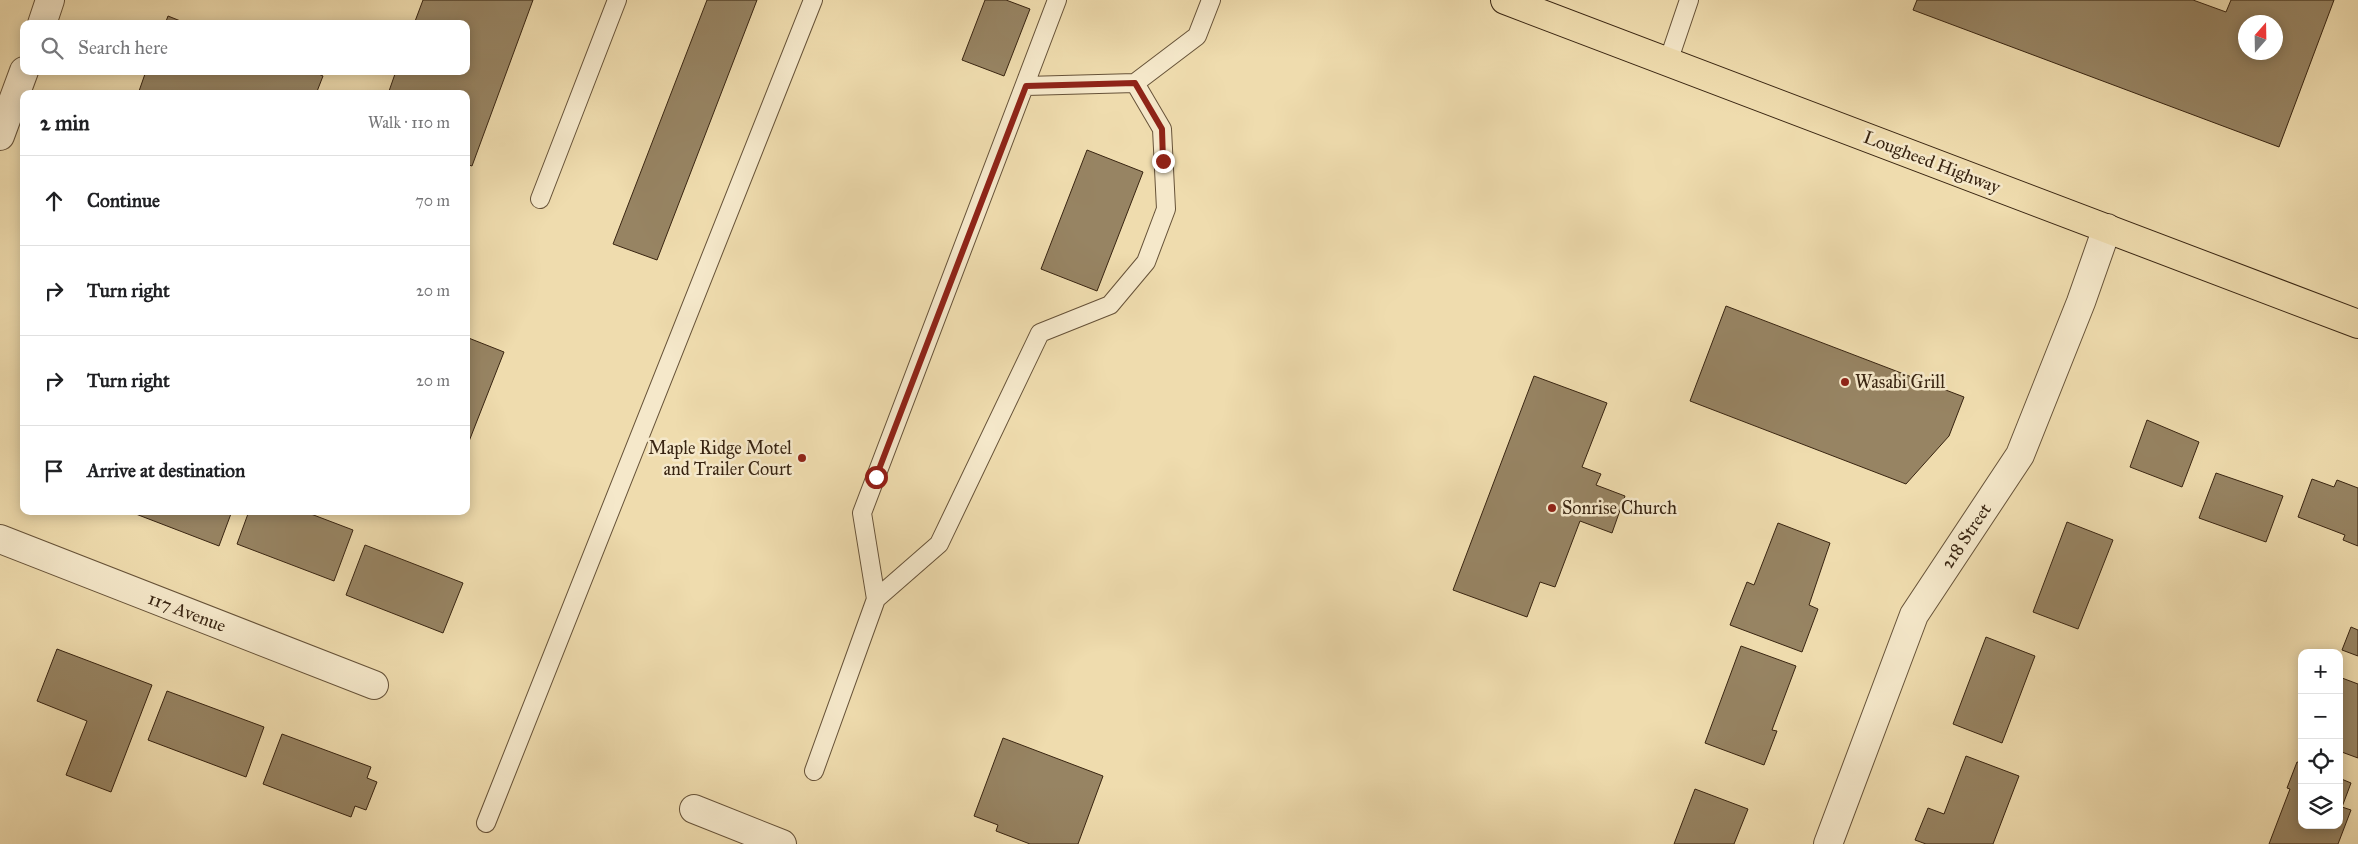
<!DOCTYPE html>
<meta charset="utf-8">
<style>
:root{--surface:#fff;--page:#f2f2f2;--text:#202124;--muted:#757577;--line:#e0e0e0}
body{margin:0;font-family:"IM FELL Great Primer",serif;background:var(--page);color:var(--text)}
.controls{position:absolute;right:15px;bottom:15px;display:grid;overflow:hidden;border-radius:10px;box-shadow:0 2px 12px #0003}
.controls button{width:45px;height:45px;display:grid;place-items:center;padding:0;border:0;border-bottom:1px solid var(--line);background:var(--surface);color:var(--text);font:25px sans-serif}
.compass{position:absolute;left:2238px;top:15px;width:45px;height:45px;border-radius:50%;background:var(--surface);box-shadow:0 2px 12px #0003;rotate:20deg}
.stop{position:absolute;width:15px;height:15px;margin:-11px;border:4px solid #8f2418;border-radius:50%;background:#fff}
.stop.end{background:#8f2418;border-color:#fff;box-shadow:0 1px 5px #0008}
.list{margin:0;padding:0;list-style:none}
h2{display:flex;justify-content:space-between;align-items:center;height:65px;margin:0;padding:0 20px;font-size:21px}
h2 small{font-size:16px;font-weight:400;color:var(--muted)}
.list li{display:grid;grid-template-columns:32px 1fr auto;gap:15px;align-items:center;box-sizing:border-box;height:90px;padding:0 20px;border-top:1px solid var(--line)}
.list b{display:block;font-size:19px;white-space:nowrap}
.list em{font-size:16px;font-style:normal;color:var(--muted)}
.icon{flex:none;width:28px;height:28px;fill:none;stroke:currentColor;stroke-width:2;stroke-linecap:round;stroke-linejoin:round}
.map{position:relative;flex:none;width:2358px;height:844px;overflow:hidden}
.search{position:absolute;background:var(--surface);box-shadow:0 2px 12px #0003;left:20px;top:20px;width:450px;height:55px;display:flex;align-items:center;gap:12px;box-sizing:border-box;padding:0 18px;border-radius:10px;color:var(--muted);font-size:19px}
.panel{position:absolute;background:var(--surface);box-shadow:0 2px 12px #0003;left:20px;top:90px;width:450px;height:425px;border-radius:10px}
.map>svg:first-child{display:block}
.building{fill:#978463;stroke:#382411;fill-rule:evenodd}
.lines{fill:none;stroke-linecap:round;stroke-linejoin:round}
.service-casing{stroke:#665238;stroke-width:20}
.minor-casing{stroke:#665238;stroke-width:30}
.tertiary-casing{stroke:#665238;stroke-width:30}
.trunk-casing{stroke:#382411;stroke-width:30}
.service{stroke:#f5e8ca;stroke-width:18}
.minor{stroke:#f5e8ca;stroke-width:28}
.tertiary{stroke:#f5e8ca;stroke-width:28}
.trunk{stroke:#efdcae;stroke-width:28}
.route{stroke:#8f2418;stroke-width:6}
.poi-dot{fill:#8f2418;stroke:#f5e8ca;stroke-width:2}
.labels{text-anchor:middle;stroke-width:5;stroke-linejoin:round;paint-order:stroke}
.street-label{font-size:18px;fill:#382411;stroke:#f5e8ca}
.poi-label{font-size:18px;fill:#382411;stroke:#f5e8ca;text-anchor:start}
</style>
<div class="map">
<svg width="2358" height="844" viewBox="0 0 2358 844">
<rect width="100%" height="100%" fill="#efdcae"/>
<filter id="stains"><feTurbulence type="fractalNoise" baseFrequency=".004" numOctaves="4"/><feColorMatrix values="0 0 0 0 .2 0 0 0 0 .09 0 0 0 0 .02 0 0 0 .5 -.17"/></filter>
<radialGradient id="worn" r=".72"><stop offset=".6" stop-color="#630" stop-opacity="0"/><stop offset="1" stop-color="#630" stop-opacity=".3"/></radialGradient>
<path class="building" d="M423,0H533L472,166L466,164V94H388L396,71H466V24H414Z
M707,0H757L657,260L613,244Z
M985,0H1006L1030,9L1004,76L962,60Z
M1917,0H2193L2226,12L2231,0H2334L2279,147L1913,10ZM2246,22H2276V52H2246Z
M168,16L188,24H165Z
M146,71H312L323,76L316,94H138Z
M1087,150L1143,172L1097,291L1041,269Z
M1726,306L1964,397L1949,436L1906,484L1690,401Z
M466,337L504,352L466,449Z
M1534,376L1607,403L1582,467L1601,474L1596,485L1625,496L1612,533L1580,521L1555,587L1540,582L1527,617L1453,590Z
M2147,420L2199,442L2182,487L2130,467Z
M2216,473L2283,496L2266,542L2199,518Z
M2312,479L2334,487L2337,480L2358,488V546L2343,540L2345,535L2298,517Z
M128,511H232L219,546Z
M249,511H303L353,530L334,581L237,544Z
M2067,522L2113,540L2078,629L2033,612Z
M1778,523L1830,543L1809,605L1818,609L1802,652L1730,625L1747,582L1754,585Z
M365,545L463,583L443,633L346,595Z
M2351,627L2358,630V656L2342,650Z
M1986,637L2035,656L2002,743L1953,724Z
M1741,646L1796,666L1772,730L1777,731L1764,765L1705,743Z
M57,649L152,685L111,792L66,775L87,721L37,701Z
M2342,678L2358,684V758L2339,751V685Z
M167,691L264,727L246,777L148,740Z
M282,734L371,767L367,778L377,782L366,810L355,806L351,817L263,784Z
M1003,738L1103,776L1078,844H1030L996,831L998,825L974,816Z
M1966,756L2019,776L1993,844H1926L1915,840L1928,808L1944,814Z
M2297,762L2302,763V825H2339V778L2351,783L2342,807L2351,810L2338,844H2269L2290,789L2287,788Z
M1695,789L1748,809L1734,844H1674Z"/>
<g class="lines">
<g class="service-casing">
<path id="service" d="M1668,62L1689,0
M1026,86L1135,83L1197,36L1211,0
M540,199L617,0
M876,599L939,544L1040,333L1110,305L1146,262L1166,209L1162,129L1135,83
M814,771L876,599L862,513L1057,0
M486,823L813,0"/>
</g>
<g class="minor-casing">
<path id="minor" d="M0,539L374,685
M694,809L782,844
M1828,844L1914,615L2020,455L2081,302L2107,228"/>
</g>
<g class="tertiary-casing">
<path id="tertiary" d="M42,24L50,0
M0,136L24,71"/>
</g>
<g class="trunk-casing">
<path id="trunk" d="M1505,0L2358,324"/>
</g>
<use href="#service" class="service"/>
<use href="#minor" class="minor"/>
<use href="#tertiary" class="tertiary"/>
<use href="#trunk" class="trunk"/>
</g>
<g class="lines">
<path class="route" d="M876,477L1026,86L1135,83L1162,129L1163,161"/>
</g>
<g class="poi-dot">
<circle cx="1845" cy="382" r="5"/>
<circle cx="802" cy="458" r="5"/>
<circle cx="1552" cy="508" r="5"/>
</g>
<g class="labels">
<g class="street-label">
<text transform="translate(1932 162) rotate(21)" y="6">Lougheed Highway</text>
<text transform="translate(1966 536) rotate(-56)" y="6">218 Street</text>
<text transform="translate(187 612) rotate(21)" y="6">117 Avenue</text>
</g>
<g class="poi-label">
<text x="1855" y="388">Wasabi Grill</text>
<text x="792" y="454" text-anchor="end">Maple Ridge Motel<tspan x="792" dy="21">and Trailer Court</tspan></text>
<text x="1562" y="514">Sonrise Church</text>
</g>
</g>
<rect width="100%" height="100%" filter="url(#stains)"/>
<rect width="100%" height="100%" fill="url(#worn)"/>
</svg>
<div class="controls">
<button>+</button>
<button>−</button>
<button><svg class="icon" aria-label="locate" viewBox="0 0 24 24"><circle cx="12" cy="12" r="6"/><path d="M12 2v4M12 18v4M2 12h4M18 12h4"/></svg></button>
<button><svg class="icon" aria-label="layers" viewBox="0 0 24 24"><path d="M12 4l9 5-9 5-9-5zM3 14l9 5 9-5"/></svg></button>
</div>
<svg class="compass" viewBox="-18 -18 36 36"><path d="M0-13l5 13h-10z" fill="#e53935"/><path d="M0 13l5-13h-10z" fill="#757577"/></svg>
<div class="stop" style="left:876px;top:477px"></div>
<div class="stop end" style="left:1163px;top:161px"></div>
<div class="search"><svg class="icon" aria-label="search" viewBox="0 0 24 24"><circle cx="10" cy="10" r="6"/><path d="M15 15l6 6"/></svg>Search here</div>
<section class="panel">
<h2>2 min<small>Walk · 110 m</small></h2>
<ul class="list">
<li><svg class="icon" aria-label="ahead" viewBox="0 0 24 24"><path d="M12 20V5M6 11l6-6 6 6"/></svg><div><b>Continue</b></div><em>70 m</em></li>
<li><svg class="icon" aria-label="right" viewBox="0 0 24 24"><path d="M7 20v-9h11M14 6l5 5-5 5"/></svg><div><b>Turn right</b></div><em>20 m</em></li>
<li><svg class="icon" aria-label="right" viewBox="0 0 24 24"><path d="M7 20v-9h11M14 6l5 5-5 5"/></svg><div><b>Turn right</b></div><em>20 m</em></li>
<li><svg class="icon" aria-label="arrive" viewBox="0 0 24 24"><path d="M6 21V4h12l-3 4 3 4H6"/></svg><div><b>Arrive at destination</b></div></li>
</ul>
</section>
</div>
